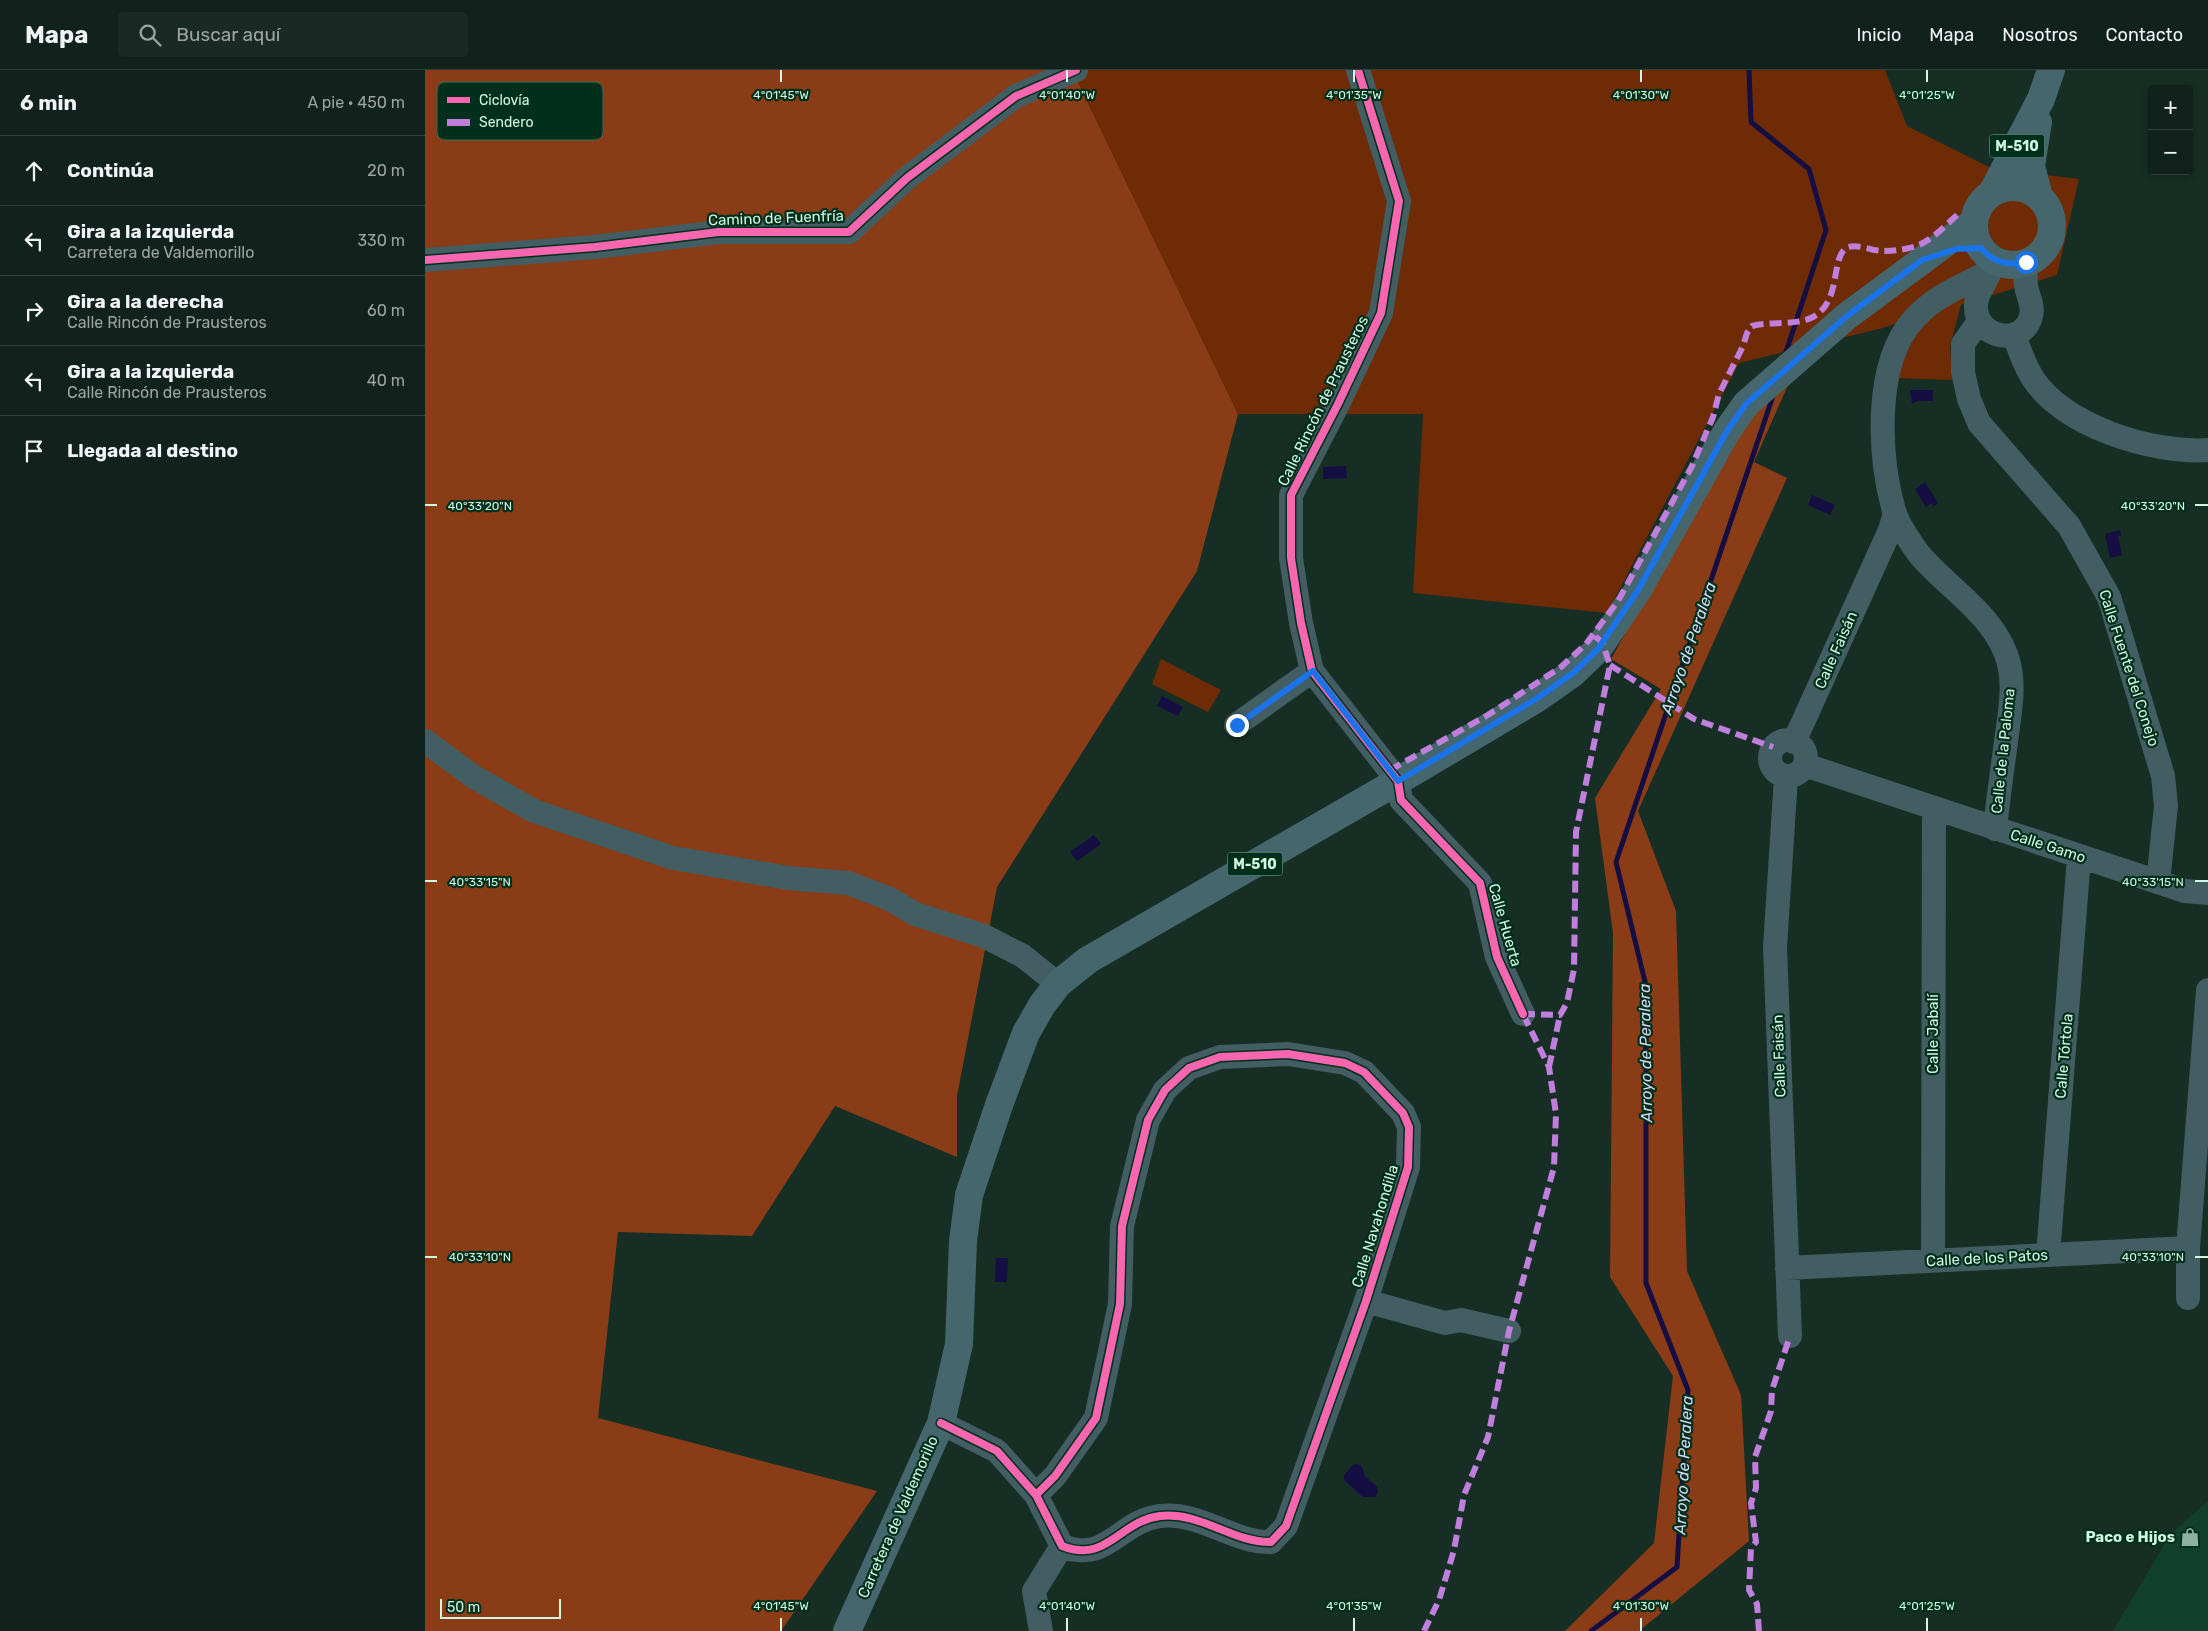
<!DOCTYPE html>
<html lang="es">
<meta charset="utf-8">
<style>
:root{--surface:#10221b;--page:#192a24;--text:#f1f3f6;--muted:#9ca4a3;--line:#303f3a}
body{margin:0;font-family:Rubik,sans-serif;background:var(--page);color:var(--text)}
.controls{position:absolute;right:15px;top:15px;display:grid;overflow:hidden;border-radius:5px;box-shadow:0 2px 8px #0003}
.controls button{width:45px;height:45px;display:grid;place-items:center;padding:0;border:0;border-bottom:1px solid var(--line);background:var(--surface);color:var(--text);font:25px sans-serif}
.scale{position:absolute;left:15px;bottom:12px;width:121px;box-sizing:border-box;padding-left:5px;border:2px solid #cff7e1;border-top:0;font-size:14px;line-height:18px;white-space:nowrap;color:#cff7e1;-webkit-text-stroke:4px #002f1c;paint-order:stroke}
.stop{position:absolute;width:15px;height:15px;margin:-11px;border:4px solid #1a73e8;border-radius:50%;background:#fff}
.stop.end{background:#1a73e8;border-color:#fff;box-shadow:0 1px 5px #0008}
.list{margin:0;padding:0;list-style:none}
h2{display:flex;justify-content:space-between;align-items:center;height:65px;margin:0;padding:0 20px;font-size:21px}
h2 small{font-size:16px;font-weight:400;color:var(--muted)}
.list li{display:grid;grid-template-columns:32px 1fr auto;gap:15px;align-items:center;box-sizing:border-box;height:70px;padding:0 20px;border-top:1px solid var(--line)}
.list b{display:block;font-size:19px;white-space:nowrap}
.list p{margin:0;font-size:16px;white-space:nowrap;color:var(--muted)}
.list em{font-size:16px;font-style:normal;color:var(--muted)}
.icon{flex:none;width:28px;height:28px;fill:none;stroke:currentColor;stroke-width:2;stroke-linecap:round;stroke-linejoin:round}
.map{position:relative;flex:none;width:1783px;height:1561px;overflow:hidden}
header{display:flex;align-items:center;gap:30px;box-sizing:border-box;height:70px;padding:0 25px;background:var(--surface);border-bottom:1px solid var(--line)}
header strong{font-size:24px}
nav{display:flex;gap:28px;margin-inline-start:auto;font-size:18px}
.search{width:350px;height:45px;background:var(--page);display:flex;align-items:center;gap:12px;box-sizing:border-box;padding:0 18px;border-radius:5px;color:var(--muted);font-size:19px}
main{display:flex}
aside{flex:1;background:var(--surface)}
.map>svg:first-child{display:block}
.built{fill:#10402c}
.green{fill:#6e2b06}
.forest{fill:#8a3c17}
.water{fill:#150e42}
.lines{fill:none;stroke-linecap:round;stroke-linejoin:round}
.stream{stroke:#150e42;stroke-width:5}
.minor{stroke:#425e62;stroke-width:24}
.major{stroke:#45666c;stroke-width:28}
.quiet{stroke:#c07fdc;stroke-width:6;stroke-dasharray:12 6;stroke-linecap:butt}
.cycleway-casing{stroke:#002f1c;stroke-width:11}
.cycleway{stroke:#f766af;stroke-width:8}
.route{stroke:#1a73e8;stroke-width:6}
.ticks{fill:none;stroke:#cff7e1;stroke-width:2}
.labels{text-anchor:middle;stroke-width:4.5;stroke-linejoin:round;paint-order:stroke}
.shield{fill:#002f1c;stroke:#91bba6;stroke-width:1}
.shield-label{font-size:14px;font-weight:bold;fill:#cff7e1}
.street-label{font-size:15px;fill:#cff7e1;stroke:#002f1c}
.poi-label{font-size:15px;font-weight:bold;fill:#cff7e1;stroke:#002f1c;text-anchor:end}
.water-label{font-size:16px;font-style:italic;fill:#d5d7f4;stroke:#002f1c}
.key{fill:#002f1c;stroke:#3e6b57;stroke-width:1}
.key-label{font-size:14px;fill:#cff7e1}
.ticks-label{font-size:12px;text-anchor:middle;fill:#cff7e1;stroke:#002f1c;stroke-width:4.5;stroke-linejoin:round;paint-order:stroke}
</style>
<header>
<strong>Mapa</strong>
<div class="search"><svg class="icon" aria-label="search" viewBox="0 0 24 24"><circle cx="10" cy="10" r="6"/><path d="M15 15l6 6"/></svg>Buscar aquí</div>
<nav><a>Inicio</a><a>Mapa</a><a>Nosotros</a><a>Contacto</a></nav>
</header>
<main>
<aside>
<h2>6 min<small>A pie · 450 m</small></h2>
<ul class="list">
<li><svg class="icon" aria-label="ahead" viewBox="0 0 24 24"><path d="M12 20V5M6 11l6-6 6 6"/></svg><div><b>Continúa</b></div><em>20 m</em></li>
<li><svg class="icon" aria-label="left" viewBox="0 0 24 24"><path d="M17 20v-9H6M10 6l-5 5 5 5"/></svg><div><b>Gira a la izquierda</b><p>Carretera de Valdemorillo</p></div><em>330 m</em></li>
<li><svg class="icon" aria-label="right" viewBox="0 0 24 24"><path d="M7 20v-9h11M14 6l5 5-5 5"/></svg><div><b>Gira a la derecha</b><p>Calle Rincón de Prausteros</p></div><em>60 m</em></li>
<li><svg class="icon" aria-label="left" viewBox="0 0 24 24"><path d="M17 20v-9H6M10 6l-5 5 5 5"/></svg><div><b>Gira a la izquierda</b><p>Calle Rincón de Prausteros</p></div><em>40 m</em></li>
<li><svg class="icon" aria-label="arrive" viewBox="0 0 24 24"><path d="M6 21V4h12l-3 4 3 4H6"/></svg><div><b>Llegada al destino</b></div></li>
</ul>
</aside>
<div class="map">
<svg width="1783" height="1561" viewBox="0 0 1783 1561">
<rect width="100%" height="100%" fill="#162e24"/>
<path class="built" d="M1783,1431V1561H1688L1745,1465Z"/>
<path class="green" d="M647,0H1460L1482,56L1566,98L1654,109L1632,205L1536,235L1525,277L1527,310L1471,308L1490,264L1508,243L1454,259L1314,293L1182,543L988,523L998,344H813Z
M736,589L796,620L783,642L727,614Z"/>
<path class="forest" d="M0,0H647L813,344L772,501L572,817L532,1026V1087L410,1036L327,1166L193,1162L173,1348L452,1421L356,1561H0Z
M1363,315L1329,392L1362,408L1213,741L1251,841L1262,1201L1316,1325L1324,1471L1214,1561H1140L1229,1473L1248,1306L1185,1207L1188,863L1170,728L1236,619L1186,589L1317,353Z"/>
<path class="water" d="M1485,320H1508V331H1492L1487,334Z
M921,396L922,408L898,409V397Z
M1500,412L1513,433L1509,436L1507,433L1501,437L1490,419Z
M1387,425L1410,435L1405,445L1383,435Z
M1695,460L1696,465L1693,466L1697,485L1685,488L1680,464Z
M737,626L758,637L753,646L732,636Z
M669,765L676,774L652,791L645,782Z
M571,1188H583L582,1212H570Z
M929,1394L936,1395L940,1406L952,1417L953,1423L950,1427H938L919,1410V1405Z"/>
<g class="lines">
<path class="stream" d="M1324,0L1326,52L1384,99L1401,160L1360,285
M1166,1561L1252,1497L1263,1320L1221,1213V916L1191,792L1349,323"/>
<path class="minor" d="M933,0L974,131L956,243L913,334L866,425V488L876,553L887,601L973,711L976,730L1055,813L1072,887L1098,944
M0,190L170,177L294,162H424L482,108L591,26L651,0
M1566,197C1564,212 1550,222 1551,237C1551,268 1598,278 1606,246C1609,235 1602,225 1601,215C1600,208 1601,200 1601,192
M1565,201C1539,215 1509,226 1489,249C1448,294 1454,387 1469,441C1473,454 1486,473 1494,484C1523,519 1573,547 1584,594C1590,619 1584,647 1581,672C1577,701 1573,730 1570,759
M1554,251L1538,274V302L1544,329L1554,353L1644,456L1684,527L1738,706L1741,736L1733,812
M1589,265C1594,279 1599,294 1607,307C1637,356 1728,384 1783,380
M811,655L887,601
M1345 688a18 18 0 1 1 36 0a18 18 0 1 1-36 0Z
M0,671L49,707L109,741L248,788L363,808L423,813L465,829L490,844L559,866L598,886L633,914
M1369,672L1465,460L1470,443
M1380,695L1733,812L1760,821L1783,823
M1361,707L1350,877L1365,1266
M1623,1185L1654,787
M1508,1191L1509,738
M1362,1198L1763,1178
M1763,1228V1178L1783,920
M941,1231L1020,1253L1036,1250L1084,1261
M516,1353L572,1381L611,1425L637,1476C682,1494 694,1451 735,1446C775,1441 808,1473 846,1472L861,1456L941,1231L983,1097L984,1057L978,1043L939,1002L920,993L863,984L795,987L764,998L740,1020L723,1050L697,1156L695,1234L671,1348L630,1406L611,1425
M616,1561L609,1521L637,1476"/>
<path class="major" d="M1613,52L1606,96L1614,127
M1549 156a39 39 0 1 1 78 0a39 39 0 1 1-78 0Z
M1567,123L1616,29L1626,0
M422,1561L516,1353L534,1274L538,1171L544,1125L574,1035L601,963L617,935L633,914L663,890L973,711L1111,629L1148,603L1173,579L1213,520L1302,361L1321,334L1422,246L1549,152"/>
<path class="quiet" d="M1185,595L1269,649L1348,677
M965,700L1063,645L1136,597L1161,574L1193,531L1267,396L1288,347L1294,324L1318,276L1322,263L1327,256C1346,251 1371,256 1388,247C1416,232 1406,191 1420,179C1429,172 1447,181 1458,181C1468,181 1478,180 1488,177C1506,172 1521,155 1534,143
M1098,944L1135,945L1142,933L1149,899L1151,762L1185,595L1177,572L1168,565
M1124,997L1135,945
M999,1561L1014,1530L1029,1480L1039,1425L1063,1367L1084,1261L1129,1097L1131,1044L1124,997L1098,944
M1334,1561L1332,1534L1324,1520L1326,1478L1331,1472L1326,1433L1331,1418L1330,1387L1346,1341L1347,1320L1365,1266"/>
<g class="cycleway-casing">
<path id="cycleway" d="M933,0L974,131L956,243L913,334L866,425V488L876,553L887,601L973,711L976,730L1055,813L1072,887L1098,944
M0,190L170,177L294,162H424L482,108L591,26L651,0
M516,1353L572,1381L611,1425L637,1476C682,1494 694,1451 735,1446C775,1441 808,1473 846,1472L861,1456L941,1231L983,1097L984,1057L978,1043L939,1002L920,993L863,984L795,987L764,998L740,1020L723,1050L697,1156L695,1234L671,1348L630,1406L611,1425"/>
</g>
<use href="#cycleway" class="cycleway"/>
</g>
<g class="lines">
<path class="route" d="M812,655L888,601L973,711L1111,629L1148,603L1173,579L1213,520L1302,361L1321,334L1422,246L1497,190L1531,179L1556,178C1568,193 1583,196 1601,192"/>
</g>
<path class="ticks" d="M356,0V12M642,0V12M929,0V12M1216,0V12M1502,0V12M0,435H12M1770,435H1783M0,811H12M1770,811H1783M0,1187H12M1770,1187H1783M356,1548V1561M642,1548V1561M929,1548V1561M1216,1548V1561M1502,1548V1561"/>
<defs>
<g id="shop-bare" transform="scale(1.5)"><path d="M-5-2.5h2.3a2.7 3.5 0 0 1 5.4 0H5L5.5 6h-11ZM-1.5-2.5h3a1.5 2.3 0 0 0-3 0Z" fill="#8eb19f" stroke="#002f1c" stroke-width="2.5" paint-order="stroke"/></g>
</defs>
<g fill-rule="evenodd">
<use href="#shop-bare" x="1765" y="1467"/>
</g>
<g class="labels">
<g class="shield">
<rect x="1564.5" y="64.5" width="55" height="23" rx="4"/>
<rect x="802.5" y="782.5" width="55" height="23" rx="4"/>
</g>
<g class="shield-label">
<text x="1592" y="81">M-510</text>
<text x="830" y="799">M-510</text>
</g>
<g class="street-label">
<text transform="translate(351 148) rotate(-2)" y="5">Camino de Fuenfría</text>
<text transform="translate(898 331) rotate(-64)" y="5">Calle Rincón de Prausteros</text>
<text transform="translate(1411 580) rotate(-66)" y="5">Calle Faisán</text>
<text transform="translate(1704 598) rotate(72)" y="5">Calle Fuente del Conejo</text>
<text transform="translate(1578 681) rotate(-84)" y="5">Calle de la Paloma</text>
<text transform="translate(1623 776) rotate(18)" y="5">Calle Gamo</text>
<text transform="translate(1080 855) rotate(74)" y="5">Calle Huerta</text>
<text transform="translate(1508 964) rotate(-90)" y="5">Calle Jabalí</text>
<text transform="translate(1354 986) rotate(-92)" y="5">Calle Faisán</text>
<text transform="translate(1639 986) rotate(-85)" y="5">Calle Tórtola</text>
<text transform="translate(950 1156) rotate(-73)" y="5">Calle Navahondilla</text>
<text transform="translate(1562 1188) rotate(-3)" y="5">Calle de los Patos</text>
<text transform="translate(473 1447) rotate(-66)" y="5">Carretera de Valdemorillo</text>
</g>
<g class="poi-label">
<text x="1750" y="1472">Paco e Hijos</text>
</g>
<g class="water-label">
<text transform="translate(1263 578) rotate(-71)" y="6">Arroyo de Peralera</text>
<text transform="translate(1220 983) rotate(-91)" y="6">Arroyo de Peralera</text>
<text transform="translate(1258 1395) rotate(-87)" y="6">Arroyo de Peralera</text>
</g>
</g>
<rect x="12" y="12" width="166" height="58" rx="8" class="key"/>
<rect x="22" y="27" width="23" height="6" fill="#f766af"/>
<rect x="22" y="49" width="23" height="7" fill="#c07fdc"/>
<g class="key-label">
<text x="54" y="35">Ciclovía</text>
<text x="54" y="57">Sendero</text>
</g>
<g class="ticks-label">
<text x="356" y="29">4°01'45"W</text>
<text x="642" y="29">4°01'40"W</text>
<text x="929" y="29">4°01'35"W</text>
<text x="1216" y="29">4°01'30"W</text>
<text x="1502" y="29">4°01'25"W</text>
<text x="55" y="440">40°33'20"N</text>
<text x="1728" y="440">40°33'20"N</text>
<text x="55" y="816">40°33'15"N</text>
<text x="1728" y="816">40°33'15"N</text>
<text x="55" y="1191">40°33'10"N</text>
<text x="1728" y="1191">40°33'10"N</text>
<text x="356" y="1540">4°01'45"W</text>
<text x="642" y="1540">4°01'40"W</text>
<text x="929" y="1540">4°01'35"W</text>
<text x="1216" y="1540">4°01'30"W</text>
<text x="1502" y="1540">4°01'25"W</text>
</g>
</svg>
<div class="controls">
<button>+</button>
<button>−</button>
</div>
<div class="scale">50 m</div>
<div class="stop" style="left:1601px;top:192px"></div>
<div class="stop end" style="left:812px;top:655px"></div>
</div>
</main>
